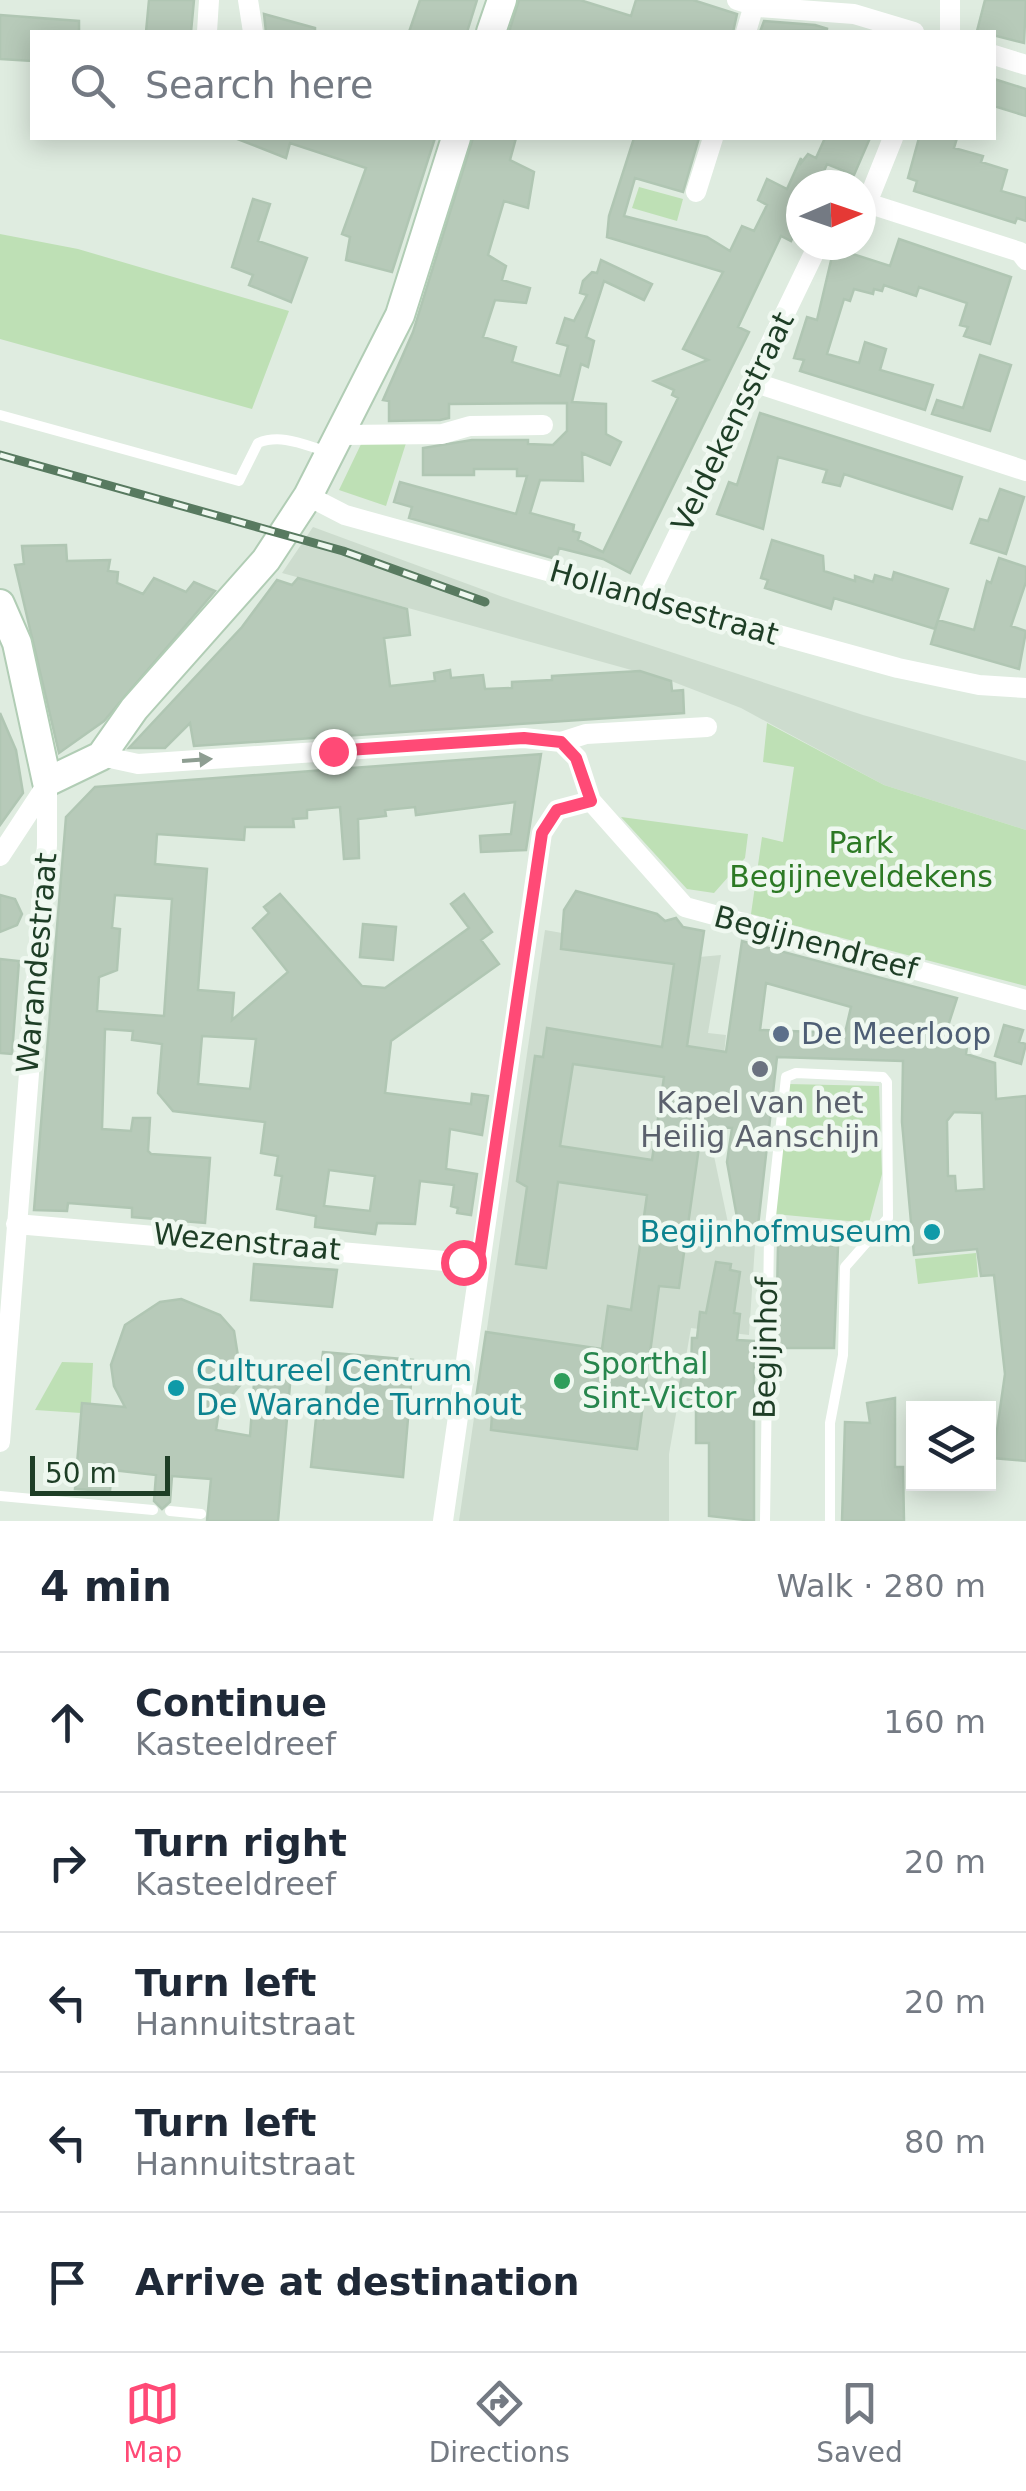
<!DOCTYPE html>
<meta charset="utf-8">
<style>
:root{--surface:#fff;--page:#f6f6f7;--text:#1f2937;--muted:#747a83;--line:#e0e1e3;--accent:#ff4a76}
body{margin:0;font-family:"DejaVu Sans",sans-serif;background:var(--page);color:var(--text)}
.controls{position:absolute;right:30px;bottom:30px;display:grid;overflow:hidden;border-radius:0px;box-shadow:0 5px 25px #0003}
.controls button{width:90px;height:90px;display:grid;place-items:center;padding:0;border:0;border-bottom:2px solid var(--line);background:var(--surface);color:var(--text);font:50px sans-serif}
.compass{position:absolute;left:786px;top:170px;width:90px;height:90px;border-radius:50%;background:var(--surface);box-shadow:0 5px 25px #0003;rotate:88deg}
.scale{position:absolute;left:30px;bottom:25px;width:140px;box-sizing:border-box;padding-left:10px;border:5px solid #1e3e26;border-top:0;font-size:28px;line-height:35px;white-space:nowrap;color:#1e3e26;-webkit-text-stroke:8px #eff8f0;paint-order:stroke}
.stop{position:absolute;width:30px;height:30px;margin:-22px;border:8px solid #ff4a76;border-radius:50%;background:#fff}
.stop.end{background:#ff4a76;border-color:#fff;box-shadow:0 2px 10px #0008}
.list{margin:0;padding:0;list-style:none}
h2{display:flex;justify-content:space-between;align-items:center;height:130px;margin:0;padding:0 40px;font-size:42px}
h2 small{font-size:32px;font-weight:400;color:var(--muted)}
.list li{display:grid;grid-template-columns:65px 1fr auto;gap:30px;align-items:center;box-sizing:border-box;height:140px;padding:0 40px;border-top:2px solid var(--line)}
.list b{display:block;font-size:38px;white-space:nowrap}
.list p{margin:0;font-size:32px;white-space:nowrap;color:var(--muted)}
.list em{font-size:32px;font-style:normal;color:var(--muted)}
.icon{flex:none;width:55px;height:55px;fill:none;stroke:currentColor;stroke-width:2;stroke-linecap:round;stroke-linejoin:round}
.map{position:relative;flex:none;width:1026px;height:1521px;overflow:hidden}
.search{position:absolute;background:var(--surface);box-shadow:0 5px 25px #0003;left:30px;right:30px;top:30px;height:110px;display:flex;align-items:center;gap:25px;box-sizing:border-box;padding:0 35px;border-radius:0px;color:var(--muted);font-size:38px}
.sheet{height:830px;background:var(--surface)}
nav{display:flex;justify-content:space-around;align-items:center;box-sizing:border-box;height:140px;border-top:2px solid var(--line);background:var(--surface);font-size:28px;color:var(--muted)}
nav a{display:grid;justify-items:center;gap:5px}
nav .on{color:var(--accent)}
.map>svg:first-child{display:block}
.built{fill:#cddcce}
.green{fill:#bee0b5}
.building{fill:#b7cab9;stroke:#b0c6b3;stroke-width:2.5;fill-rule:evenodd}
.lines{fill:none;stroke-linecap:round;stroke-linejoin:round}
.secondary-casing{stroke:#b1cdb5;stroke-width:32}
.lane{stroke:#fff;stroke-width:10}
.street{stroke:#fff;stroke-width:20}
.secondary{stroke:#fff;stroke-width:28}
.rail-casing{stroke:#587a60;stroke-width:9}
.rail{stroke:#eff8f0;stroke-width:5;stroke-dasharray:15;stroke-linecap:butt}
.oneway{fill:#8e9e92}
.route{stroke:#ff4a76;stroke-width:12}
.service-dot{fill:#5c6f8a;stroke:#eff8f0;stroke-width:4}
.worship-dot{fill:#6b7280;stroke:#eff8f0;stroke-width:4}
.culture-dot{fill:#0f9aa8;stroke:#eff8f0;stroke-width:4}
.leisure-dot{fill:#2e9e5b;stroke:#eff8f0;stroke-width:4}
.labels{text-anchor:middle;stroke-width:9;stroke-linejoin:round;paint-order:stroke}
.street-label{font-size:30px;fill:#1e3e26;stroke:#eff8f0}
.park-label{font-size:30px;fill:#2c7924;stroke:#eff8f0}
.service-label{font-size:30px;fill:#4e5e75;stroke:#eff8f0;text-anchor:start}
.worship-label{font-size:30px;fill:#5b616d;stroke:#eff8f0}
.culture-label{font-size:30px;fill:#0d838f;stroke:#eff8f0;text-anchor:end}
.leisure-label{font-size:30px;fill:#27864d;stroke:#eff8f0;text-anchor:start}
</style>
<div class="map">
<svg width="1026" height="1521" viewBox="0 0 1026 1521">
<rect width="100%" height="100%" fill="#dfece0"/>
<path class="built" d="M313,527L503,597L863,715L1026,761V830L884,785L741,708L671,681L282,573Z
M545,930L699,957L721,955L708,1033L726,1035L714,1156L732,1242L755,1245L749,1335L691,1328L669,1454V1521H459Z"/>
<path class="green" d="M639,187L683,199L677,221L632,208Z
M0,234L78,249L289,311L252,409L0,339Z
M363,440H407L386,506L339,490Z
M767,723L884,785L1026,830V986L751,914L762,837L783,842L794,767L763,762Z
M621,817L748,834L745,858L714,893L687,889Z
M788,1084L879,1086L882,1174L869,1223L775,1214Z
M976,1253L978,1277L918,1284L915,1259Z
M62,1362L93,1363L91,1403H82L81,1413L35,1410Z"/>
<path class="building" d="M149,0H194L191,32H146Z
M420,0H477L467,32H409Z
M519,0H580L631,16L636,0H693L737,14L733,32H509Z
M985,0H1026L1024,43L977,31Z
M264,14L315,28V32H266Z
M0,15L79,21V32H32V61L0,59Z
M764,21L815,25L828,29L760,32Z
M994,79L1026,89V116L994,106Z
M235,138H435L392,272L346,260L350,237L342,234L366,168L290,143L286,158Z
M473,138H516L510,160L534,172L528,208L504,201L488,255L506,266L502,280L530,288L526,303L495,300L483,337L516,347L512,362L560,376L568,346L557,343L565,318L574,321L587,295L580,293L583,281L592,272L597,273L601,260L652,284L644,300L604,281L586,337L594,341L588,367L581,364L572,402L606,404V434L621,442L610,465L582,453L583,481L540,480L530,513L574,525L573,531L580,533L578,540L603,552L678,398L672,395L674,390L654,381L708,360L683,349L723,272L607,237L609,216L634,138H699L683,192L635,178L624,216L707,237L730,251L742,226L754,231L767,205L758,200L767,179L787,189L801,158V163L808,154L816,158L825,138H870L854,175L827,164L818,185H801V221L791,241L781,236L738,327L749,332L630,573L603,559L559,548L556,559L409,518L412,507L394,502L400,482L516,514L527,476H517V469H474V475H423V448L472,440H528V444L553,445L567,431V403L449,404V418L440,420L389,421V401L383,400L413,332Z
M919,138H957L954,148L983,156L981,162L1007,170L1001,191L1026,198V221L1017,218L1015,223L914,191L917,181L908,178Z
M253,199L270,204L258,241L307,258L291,302L249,285L253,275L232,267Z
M899,239L1011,277L990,344L964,336L968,327L960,325L967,303L919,287L916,296L884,285L882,291L874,289L873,294L854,289L850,301L844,299L827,354L859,363L865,342L886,349L880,370L933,385L925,410L800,371L804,360L794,358L807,317L817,320L834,248L890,266Z
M980,355L1011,365L990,431L932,414L937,400L963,408Z
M760,413L962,477L952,509L844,474L840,486L823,482L827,470L778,457L763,529L717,514L729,482L737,485Z
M1000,489L1024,497L1006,554L971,543L980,519L988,521Z
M772,540L823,556L824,571L855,581V576L873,582L875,575L892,580L894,572L948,589L935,629L834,598L831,609L765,588L768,580L761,578Z
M66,545L67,561L110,560L108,571L118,572L117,583L143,594L154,578L186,592L194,582L215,591L104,721L59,753L15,565L24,564L22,546Z
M999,558L1026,567V582L1011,626L1026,631L1019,669L931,644L938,620L974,630L987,581L991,583Z
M298,578L407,609L410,635L384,638L390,686L435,681L434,673L450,670L451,678L483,675L485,689L512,688V682L552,680V676L640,671L671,681L672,691L683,690L684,713L194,746L190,723L165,748H129L242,627L277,580L292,585Z
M0,713L16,750L23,793L0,825Z
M541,754L526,850L481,852L480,836L511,834L515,802L416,815L415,807L385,810L386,816L358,819L359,858L344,859L340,807L307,810V818L293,819L294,827H245L244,840L157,834L155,864L207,869L198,990L234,993L232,1020L288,972L253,928L269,913L264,907L280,894L362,986L385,988L469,928L451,904L464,894L492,932L481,940L499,964L391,1041L385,1093L471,1104L472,1094L488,1096L482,1135L450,1129L446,1169L477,1174L471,1215L457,1213L458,1208L451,1206L454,1185L420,1181L415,1224L377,1223L375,1234L315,1227L316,1216L277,1209L282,1176L275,1175L278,1156L261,1153L265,1122L173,1111L158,1093L162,1044L132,1040L133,1031L105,1029L102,1129L131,1131L133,1118H150L148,1151L151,1154L210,1158L205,1223L132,1217V1208L68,1203L67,1211L34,1210L66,817L95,787ZM115,895L172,899L164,1016L97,1011L99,977L117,970L120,929L112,928ZM202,1036L256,1039L250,1089L198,1084ZM329,1170L375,1176L370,1211L324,1206Z
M576,891L657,914L665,921L676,918L683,927L704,931L687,1046L726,1052L742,941L957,998L948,1026L960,1028L955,1044L967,1047L966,1054L995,1063L996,1099L1026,1096V1461L993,1458L1005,1374L994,1275L981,1276L977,1249L914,1255L902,1122L903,1061L777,1057L758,1226L738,1223L727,1162L732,1128L702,1126L679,1288L659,1286L637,1449L491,1430L492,1415L474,1412L486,1332L602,1349L608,1306L631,1310L647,1195L558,1182L546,1268L516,1264L527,1187L517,1181L535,1056L543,1057L547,1028L662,1047L674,964L561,949L564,910ZM766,983L851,1007L845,1033L760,1030ZM573,1064L664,1077L652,1160L560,1146ZM954,1112L982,1113L984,1189L956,1191L955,1176H948L947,1121Z
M0,895L15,899L22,914L17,925L0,932Z
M363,924L396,927L393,960L360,957Z
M0,959L19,961L12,1054L0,1053Z
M1004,1025L1023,1030L1019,1042L1026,1044L1021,1064L995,1056Z
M808,1230L821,1245L838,1246L834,1348H776L778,1245L793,1244Z
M716,1262L731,1264L730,1270L740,1272L734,1313L740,1314L737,1340L754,1341V1521L709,1516V1443H696V1410L677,1406L683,1368L691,1369L692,1338H697L700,1312L706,1313Z
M254,1264L337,1270L332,1307L251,1300Z
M181,1299L220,1315L234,1331L240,1369L253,1370L219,1410L216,1430L250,1436L255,1370L291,1373L278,1521H207L211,1479L172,1476L170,1502L162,1509L154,1501L156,1475L112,1470L110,1491L75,1489L82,1403L125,1407L114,1386L111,1365L125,1325L160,1302Z
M323,1352L413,1360L403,1477L311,1467L316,1418L323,1419L328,1377H320Z
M895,1398V1467H903L904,1521H842L845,1422L870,1423L867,1403Z"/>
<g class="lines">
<g class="secondary-casing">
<path id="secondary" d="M491,32L502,0
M0,604L17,643L47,782L101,756L134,709L266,560L308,496L400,315L456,138"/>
</g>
<path class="lane" d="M0,415L239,481L258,443C282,433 306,446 329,452
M0,1496L153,1510
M170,1511L201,1514
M765,1521L769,1235L786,1077L796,1073L883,1077L887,1082L888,1218L845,1267L843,1355L830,1423V1521"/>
<path class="street" d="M248,0L253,32
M737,0L759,7L854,14L914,32
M207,32L209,0
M746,32L754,5
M950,32V0
M994,55L1026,65
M696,192L713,138
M867,203L1020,252L1026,260
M861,204L867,203L893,138
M753,382L1026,471
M342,435L442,434L470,426L543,425
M308,496L345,515L898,668L979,685L1026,688
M647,599L818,245
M561,742L586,734L707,727
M101,756L138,764L524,738L561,742L577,758L591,801L685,907L1026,1000
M0,856L44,789
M16,1224L479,1264
M0,1442L47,845V782
M443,1521L542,833L557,810L591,801"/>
<use href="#secondary" class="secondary"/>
<g class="rail-casing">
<path id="rail" d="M0,455L343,551L485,602"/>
</g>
<use href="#rail" class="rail"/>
</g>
<defs><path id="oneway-solid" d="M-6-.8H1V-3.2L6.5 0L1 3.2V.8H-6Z" transform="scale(2.5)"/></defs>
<use class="oneway" href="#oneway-solid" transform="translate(197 760) rotate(-4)"/>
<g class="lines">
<path class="route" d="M333,751L524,738L561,742L576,758L591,801L557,810L542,833L478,1264L463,1262"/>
</g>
<circle class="service-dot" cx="781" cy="1034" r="10"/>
<circle class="worship-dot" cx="760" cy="1069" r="10"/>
<g class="culture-dot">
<circle cx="932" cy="1232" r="10"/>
<circle cx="176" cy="1388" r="10"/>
</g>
<circle class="leisure-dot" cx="562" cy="1381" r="10"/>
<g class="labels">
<g class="street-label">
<text transform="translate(733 422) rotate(-64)" y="10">Veldekensstraat</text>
<text transform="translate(664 603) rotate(16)" y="10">Hollandsestraat</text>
<text transform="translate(816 943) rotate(15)" y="10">Begijnendreef</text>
<text transform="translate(37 963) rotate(-85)" y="10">Warandestraat</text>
<text transform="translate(247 1242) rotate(5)" y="10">Wezenstraat</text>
<text transform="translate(766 1348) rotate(-89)" y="10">Begijnhof</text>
</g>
<g class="park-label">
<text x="861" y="853">Park<tspan x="861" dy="34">Begijneveldekens</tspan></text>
</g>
<g class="service-label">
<text x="801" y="1044">De Meerloop</text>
</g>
<g class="worship-label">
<text x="760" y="1113">Kapel van het<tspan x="760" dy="34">Heilig Aanschijn</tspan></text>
</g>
<g class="culture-label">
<text x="912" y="1242">Begijnhofmuseum</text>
<text x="196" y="1381" text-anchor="start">Cultureel Centrum<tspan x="196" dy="34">De Warande Turnhout</tspan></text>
</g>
<g class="leisure-label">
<text x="582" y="1374">Sporthal<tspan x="582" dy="34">Sint-Victor</tspan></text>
</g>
</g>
</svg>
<div class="controls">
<button><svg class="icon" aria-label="layers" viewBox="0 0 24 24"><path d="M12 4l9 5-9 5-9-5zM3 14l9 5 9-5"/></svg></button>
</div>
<svg class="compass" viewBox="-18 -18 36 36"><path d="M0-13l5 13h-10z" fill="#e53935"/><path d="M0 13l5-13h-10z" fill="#747a83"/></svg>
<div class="scale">50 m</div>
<div class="stop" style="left:463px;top:1262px"></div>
<div class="stop end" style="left:333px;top:751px"></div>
<div class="search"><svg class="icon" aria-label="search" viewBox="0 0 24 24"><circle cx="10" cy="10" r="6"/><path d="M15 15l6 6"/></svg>Search here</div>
</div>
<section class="sheet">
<h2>4 min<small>Walk · 280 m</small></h2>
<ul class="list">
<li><svg class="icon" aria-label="ahead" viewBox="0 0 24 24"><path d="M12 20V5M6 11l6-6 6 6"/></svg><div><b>Continue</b><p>Kasteeldreef</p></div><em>160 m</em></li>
<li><svg class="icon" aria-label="right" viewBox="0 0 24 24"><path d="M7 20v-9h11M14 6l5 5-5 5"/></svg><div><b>Turn right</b><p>Kasteeldreef</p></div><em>20 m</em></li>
<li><svg class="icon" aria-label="left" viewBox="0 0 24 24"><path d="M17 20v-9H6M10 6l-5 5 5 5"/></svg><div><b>Turn left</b><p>Hannuitstraat</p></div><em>20 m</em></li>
<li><svg class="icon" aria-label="left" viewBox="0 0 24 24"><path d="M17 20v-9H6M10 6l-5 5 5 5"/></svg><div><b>Turn left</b><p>Hannuitstraat</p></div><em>80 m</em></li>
<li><svg class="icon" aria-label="arrive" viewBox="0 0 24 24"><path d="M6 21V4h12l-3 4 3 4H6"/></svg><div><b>Arrive at destination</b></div></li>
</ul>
</section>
<nav>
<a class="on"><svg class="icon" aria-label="map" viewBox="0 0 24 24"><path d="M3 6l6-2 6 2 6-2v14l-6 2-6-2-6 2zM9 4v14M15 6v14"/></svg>Map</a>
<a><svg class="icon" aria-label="directions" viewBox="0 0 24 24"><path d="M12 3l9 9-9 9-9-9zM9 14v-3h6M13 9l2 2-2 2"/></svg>Directions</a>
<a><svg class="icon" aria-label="saved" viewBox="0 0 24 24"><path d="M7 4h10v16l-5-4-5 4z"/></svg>Saved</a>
</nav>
